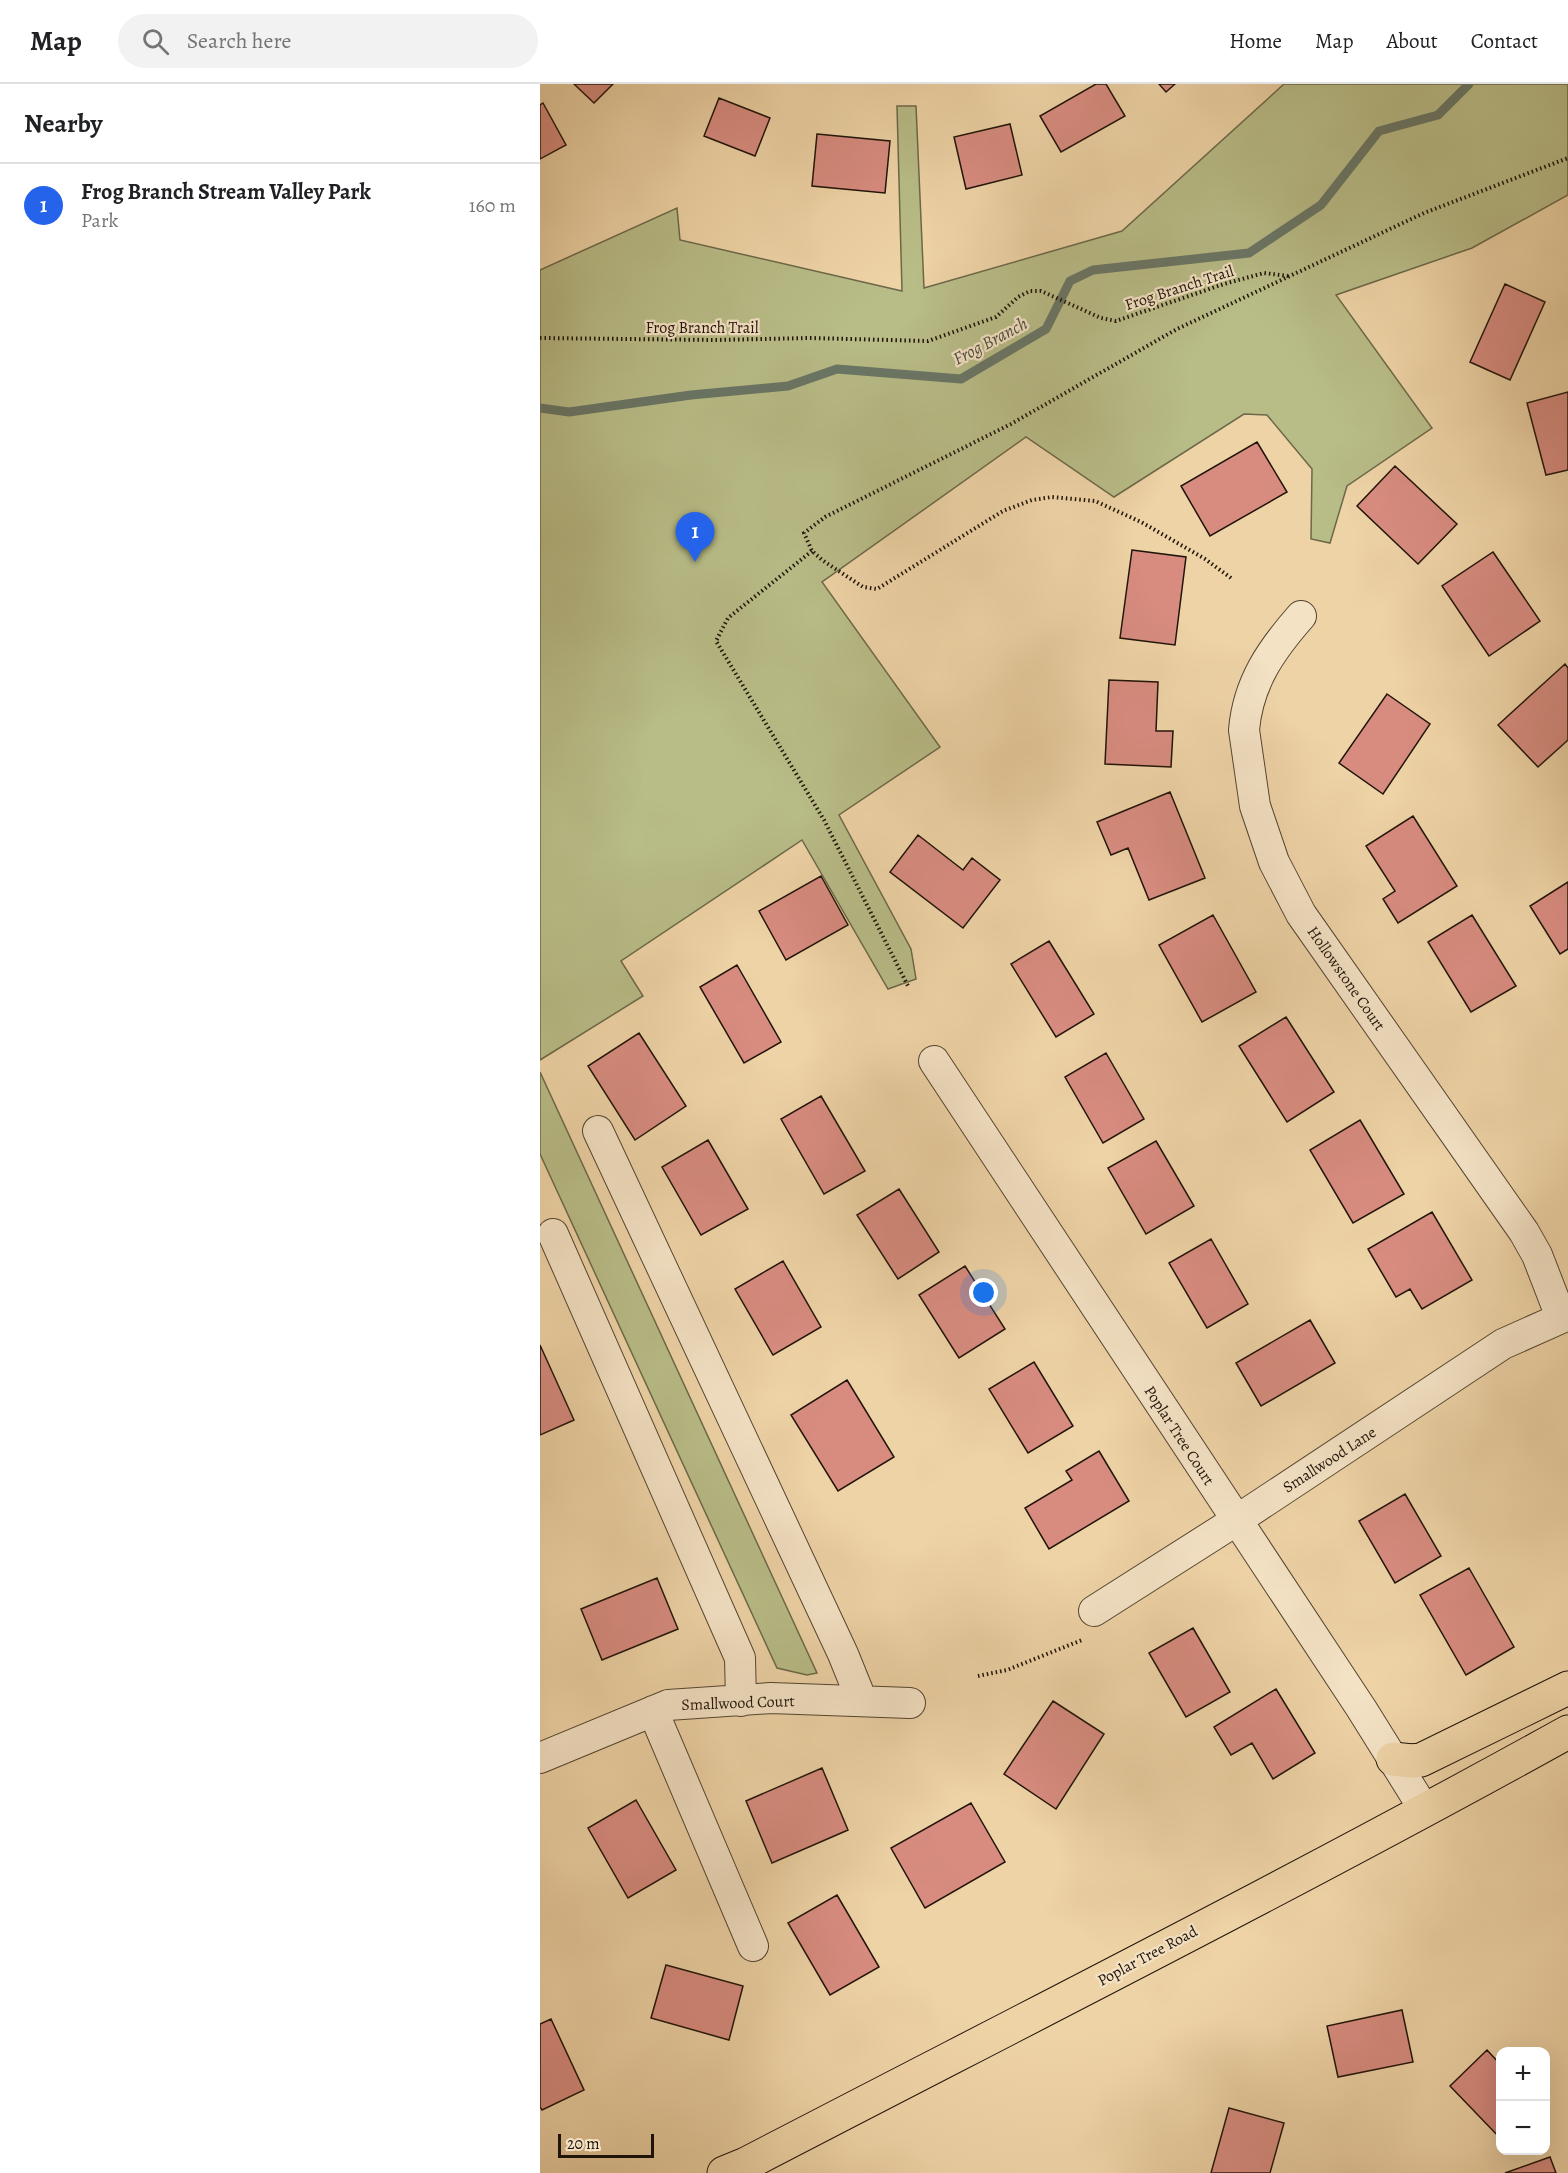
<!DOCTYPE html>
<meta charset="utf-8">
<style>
:root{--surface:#fff;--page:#f2f2f2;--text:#202124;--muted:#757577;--line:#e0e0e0;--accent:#2563eb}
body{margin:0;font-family:Alegreya,serif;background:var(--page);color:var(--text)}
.controls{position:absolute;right:18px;bottom:18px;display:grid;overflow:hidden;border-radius:12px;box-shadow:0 6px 24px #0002}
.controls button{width:54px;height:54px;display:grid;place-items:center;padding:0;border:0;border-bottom:2px solid var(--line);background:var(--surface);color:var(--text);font:30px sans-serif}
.scale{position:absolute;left:18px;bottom:15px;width:96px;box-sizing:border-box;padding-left:6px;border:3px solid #201409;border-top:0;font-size:16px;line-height:21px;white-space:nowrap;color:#201409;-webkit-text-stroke:4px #f4e2c5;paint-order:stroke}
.you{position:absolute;left:444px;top:1209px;width:21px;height:21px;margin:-15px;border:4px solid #fff;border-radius:50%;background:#1a73e8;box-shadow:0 0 0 9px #1a73e833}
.badge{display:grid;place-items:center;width:39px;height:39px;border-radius:50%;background:var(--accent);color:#fff;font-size:20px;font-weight:700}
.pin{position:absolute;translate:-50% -50px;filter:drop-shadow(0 2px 3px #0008)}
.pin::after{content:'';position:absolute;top:32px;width:21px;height:18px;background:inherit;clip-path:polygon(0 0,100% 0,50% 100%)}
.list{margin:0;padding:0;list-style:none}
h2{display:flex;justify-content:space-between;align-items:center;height:78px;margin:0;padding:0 24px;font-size:26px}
h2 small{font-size:20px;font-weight:400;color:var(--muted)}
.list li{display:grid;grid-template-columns:39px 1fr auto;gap:18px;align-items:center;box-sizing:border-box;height:84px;padding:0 24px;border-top:2px solid var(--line)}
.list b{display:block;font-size:22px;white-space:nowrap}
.list p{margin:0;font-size:20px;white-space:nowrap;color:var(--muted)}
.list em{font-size:20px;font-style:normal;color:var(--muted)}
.icon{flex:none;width:33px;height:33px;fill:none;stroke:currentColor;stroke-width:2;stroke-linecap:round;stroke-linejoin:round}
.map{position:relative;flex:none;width:1028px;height:2089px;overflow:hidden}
header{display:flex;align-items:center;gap:36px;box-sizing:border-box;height:84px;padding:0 30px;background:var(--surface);border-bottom:2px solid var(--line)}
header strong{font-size:28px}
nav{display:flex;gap:33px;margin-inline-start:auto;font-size:21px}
.search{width:420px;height:54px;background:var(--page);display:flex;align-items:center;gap:15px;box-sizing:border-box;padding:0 21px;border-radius:33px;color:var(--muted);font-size:22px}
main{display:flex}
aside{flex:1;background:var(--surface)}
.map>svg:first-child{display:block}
.green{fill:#b8bc87;stroke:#6c6848;stroke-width:1.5}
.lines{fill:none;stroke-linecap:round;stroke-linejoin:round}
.stream{stroke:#697666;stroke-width:9}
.building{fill:#d88c80;stroke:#201409;stroke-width:1.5}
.minor-casing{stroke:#544430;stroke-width:32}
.major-casing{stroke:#201409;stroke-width:35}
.path{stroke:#201409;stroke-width:4;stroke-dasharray:1.5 3;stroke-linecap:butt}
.minor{stroke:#f4e2c5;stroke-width:30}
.major{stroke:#eed3a6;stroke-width:33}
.labels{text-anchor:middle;stroke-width:4.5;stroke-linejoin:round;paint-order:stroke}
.street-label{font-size:16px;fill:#201409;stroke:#f4e2c5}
.water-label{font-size:18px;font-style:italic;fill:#4b4d3f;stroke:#f4e2c5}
</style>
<header>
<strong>Map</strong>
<div class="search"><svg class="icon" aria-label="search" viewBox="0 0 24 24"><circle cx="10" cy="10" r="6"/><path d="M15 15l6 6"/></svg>Search here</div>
<nav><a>Home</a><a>Map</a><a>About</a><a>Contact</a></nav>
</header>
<main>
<aside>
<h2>Nearby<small></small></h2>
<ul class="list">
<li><span class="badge">1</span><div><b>Frog Branch Stream Valley Park</b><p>Park</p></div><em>160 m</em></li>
</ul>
</aside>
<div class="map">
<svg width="1028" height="2089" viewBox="0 0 1028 2089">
<rect width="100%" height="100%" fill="#eed3a6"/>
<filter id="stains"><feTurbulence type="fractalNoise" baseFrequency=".00333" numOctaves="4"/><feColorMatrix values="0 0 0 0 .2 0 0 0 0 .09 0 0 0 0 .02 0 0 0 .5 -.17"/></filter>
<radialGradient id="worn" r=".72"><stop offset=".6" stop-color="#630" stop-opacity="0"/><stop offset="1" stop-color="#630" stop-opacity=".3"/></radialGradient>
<path class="green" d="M744,0H1028V111L932,164L796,211L892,344L807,402L790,459L771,455L772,385L727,331L704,330L574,413L486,353L282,498L400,663L299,731L371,865L376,895L348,905L262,756L81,877L103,912L0,976V186L137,124L140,156L362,207L357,22H376L384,204L582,147Z
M0,988L277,1589L267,1591L237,1584L0,1070Z"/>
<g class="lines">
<path class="stream" d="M0,324L29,328L151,311L248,302L297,285L421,295L506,245L530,197L553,186L709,169L781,121L839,47L898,31L929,0"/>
</g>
<path class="building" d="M34,0H73L54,19Z
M556,0H566L585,32L521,68L500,32Z
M619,0H635L626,8Z
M179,14L230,34L215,72L164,52Z
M3,19L26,61L0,75V21Z
M470,40L482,91L426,105L414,53Z
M277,50L350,57L345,109L272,102Z
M965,200L1005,218L970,296L930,278Z
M1028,308V386L1006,391L987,319Z
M717,358L747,408L670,452L641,402Z
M855,382L917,440L878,480L817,422Z
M592,466L646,473L635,561L580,554Z
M953,468L1000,537L949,572L902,502Z
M1025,580L1028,584V656L998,683L958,641Z
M569,596L618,598L616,647H633L631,683L565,680Z
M847,610L890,640L843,710L799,679Z
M630,708L665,794L609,816L588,764L571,771L557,738Z
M873,732L917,802L858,839L843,815L855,807L826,762Z
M378,751L423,786L432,774L460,796L423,844L350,788Z
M281,792L308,841L246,876L219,827Z
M1028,798V865L1020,870L990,822Z
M673,831L716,908L662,938L619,861Z
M932,831L976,902L931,928L888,858Z
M509,857L554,930L516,953L471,880Z
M197,881L241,958L204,979L160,903Z
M746,933L794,1008L747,1038L699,962Z
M99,949L146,1022L95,1056L48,982Z
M566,969L604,1035L563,1059L525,993Z
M281,1012L325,1087L284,1110L241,1035Z
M820,1036L864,1110L813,1139L770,1066Z
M168,1056L208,1125L161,1151L122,1083Z
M616,1057L654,1122L606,1150L568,1084Z
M359,1105L399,1168L358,1195L317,1131Z
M892,1128L932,1196L882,1225L870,1205L856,1213L828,1165Z
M671,1155L708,1220L667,1244L629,1179Z
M243,1177L281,1243L233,1271L195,1205Z
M425,1182L465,1245L419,1274L379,1211Z
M770,1236L795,1279L721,1322L696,1279Z
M0,1261L34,1336L0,1351Z
M494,1278L533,1342L488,1369L449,1305Z
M307,1296L354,1373L298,1407L251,1331Z
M559,1367L589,1417L509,1465L485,1424L532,1396L526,1387Z
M865,1410L901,1472L855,1499L819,1437Z
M929,1484L974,1563L926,1591L880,1511Z
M117,1494L138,1545L62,1576L41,1525Z
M653,1544L690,1608L646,1633L609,1569Z
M736,1605L775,1669L733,1695L712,1659L691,1671L674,1643Z
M513,1617L564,1650L516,1725L464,1690Z
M282,1684L308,1746L232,1779L206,1717Z
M96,1716L136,1786L88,1814L48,1744Z
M431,1719L465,1778L385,1824L351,1764Z
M297,1811L339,1883L290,1911L248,1839Z
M126,1881L203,1902L189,1956L111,1934Z
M862,1926L873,1978L798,1993L787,1942Z
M11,1935L44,2006L2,2026L0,2023V1940Z
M947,1966L960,1980V2054L910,2002Z
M689,2024L744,2039L730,2089H671Z
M1010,2073L1016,2089H965Z"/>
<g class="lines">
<g class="minor-casing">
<path id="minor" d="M761,532C731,566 708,599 704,646L715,722L734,778L761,830L984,1148L997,1171L1021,1233
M394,977L821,1624L884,1725
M58,1047L303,1570L322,1617
M13,1150L200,1574L201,1617
M554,1527L697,1436L963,1260L1028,1231
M113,1627L213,1862
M0,1674L128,1621L231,1614L370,1619"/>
</g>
<g class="major-casing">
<path id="major" d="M853,1675L872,1677L881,1676L1028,1604
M184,2089L206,2080C481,1937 757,1798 1028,1648"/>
</g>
<path class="path" d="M0,254L175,256L270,254L388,257L456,233L478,213L490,207H501L561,234L576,237L684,200L724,189L748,192
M272,467L188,534L176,557L284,736L368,902
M691,494L665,475L601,438L555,417L512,413L492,416L463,427L337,505L323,503L282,476L272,467L264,449L285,433L471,340L637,245L884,129L1028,74
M438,1592L467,1586L542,1556"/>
<use href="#minor" class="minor"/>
<use href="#major" class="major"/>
</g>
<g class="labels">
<g class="street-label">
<text transform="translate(639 203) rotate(-18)" y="6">Frog Branch Trail</text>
<text x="162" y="249">Frog Branch Trail</text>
<text transform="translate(807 894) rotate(55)" y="6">Hollowstone Court</text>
<text transform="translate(640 1351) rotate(57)" y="6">Poplar Tree Court</text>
<text transform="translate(789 1375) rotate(-33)" y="6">Smallwood Lane</text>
<text transform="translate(198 1618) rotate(-2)" y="6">Smallwood Court</text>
<text transform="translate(607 1871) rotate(-28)" y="6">Poplar Tree Road</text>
</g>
<g class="water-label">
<text transform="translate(450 257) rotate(-28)" y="6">Frog Branch</text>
</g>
</g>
<rect width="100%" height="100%" filter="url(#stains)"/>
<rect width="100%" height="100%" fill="url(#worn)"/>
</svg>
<div class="controls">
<button>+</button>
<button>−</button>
</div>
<div class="scale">20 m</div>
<div class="you"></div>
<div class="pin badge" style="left:155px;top:478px">1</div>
</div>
</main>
